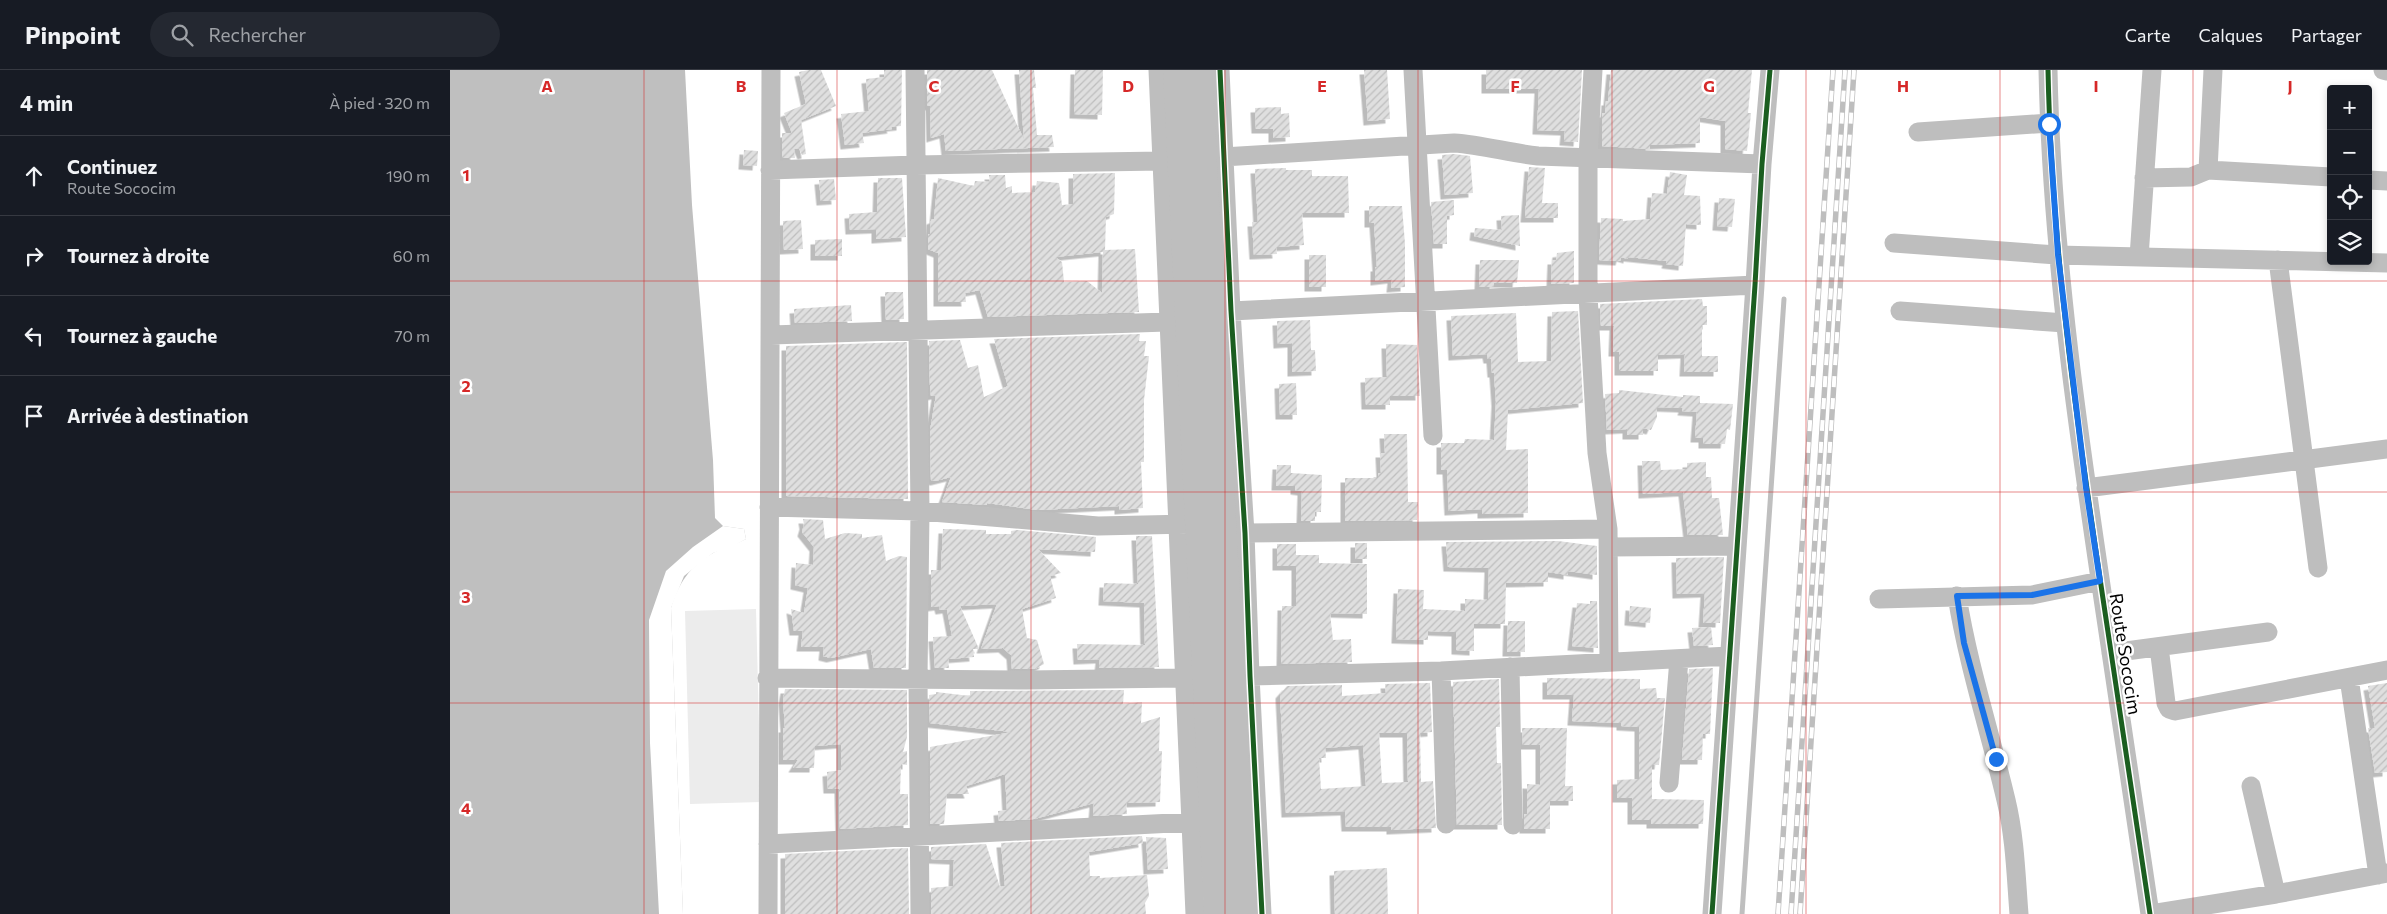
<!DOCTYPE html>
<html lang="fr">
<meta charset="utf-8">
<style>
:root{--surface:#171b24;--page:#242831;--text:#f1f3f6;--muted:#9ea1a6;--line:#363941}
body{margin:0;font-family:Commissioner,sans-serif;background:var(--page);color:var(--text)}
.controls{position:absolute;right:15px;top:15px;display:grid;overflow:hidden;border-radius:5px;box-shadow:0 2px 8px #0003}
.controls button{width:45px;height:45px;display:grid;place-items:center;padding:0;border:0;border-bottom:1px solid var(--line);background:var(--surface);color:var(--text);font:25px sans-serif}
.stop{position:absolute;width:15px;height:15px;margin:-11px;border:4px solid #1a73e8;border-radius:50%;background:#fff}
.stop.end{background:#1a73e8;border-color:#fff;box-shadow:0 1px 5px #0008}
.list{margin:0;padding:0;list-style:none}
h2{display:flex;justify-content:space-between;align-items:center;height:65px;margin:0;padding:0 20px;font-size:21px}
h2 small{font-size:16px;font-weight:400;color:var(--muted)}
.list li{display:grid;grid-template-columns:32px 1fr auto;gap:15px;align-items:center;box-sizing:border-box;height:80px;padding:0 20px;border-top:1px solid var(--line)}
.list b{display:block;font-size:19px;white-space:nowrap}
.list p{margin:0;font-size:16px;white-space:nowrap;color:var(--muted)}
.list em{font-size:16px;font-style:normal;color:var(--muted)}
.icon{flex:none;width:28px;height:28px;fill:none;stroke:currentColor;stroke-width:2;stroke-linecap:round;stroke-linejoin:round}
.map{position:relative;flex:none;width:1937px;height:844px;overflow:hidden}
header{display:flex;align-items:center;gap:30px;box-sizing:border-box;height:70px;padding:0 25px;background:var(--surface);border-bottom:1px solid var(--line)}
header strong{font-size:24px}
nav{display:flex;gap:28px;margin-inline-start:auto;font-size:18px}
.search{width:350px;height:45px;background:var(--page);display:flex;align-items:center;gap:12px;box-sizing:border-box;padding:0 18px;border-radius:28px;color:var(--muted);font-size:19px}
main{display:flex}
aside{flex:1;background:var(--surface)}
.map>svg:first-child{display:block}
.pitch{fill:#ececec}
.water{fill:#bfbfbf}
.pier{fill:#fff}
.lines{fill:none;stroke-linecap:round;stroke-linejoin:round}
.stream{stroke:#bfbfbf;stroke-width:5}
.building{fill:url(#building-hatch);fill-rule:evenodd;filter:url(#shadow)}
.highway-casing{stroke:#dbdbdb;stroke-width:30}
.minor{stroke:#bebebe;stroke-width:19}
.highway{stroke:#bebebe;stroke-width:28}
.rail-casing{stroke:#bebebe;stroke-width:5.5}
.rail{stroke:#fff;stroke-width:4;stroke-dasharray:11;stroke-linecap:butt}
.cycleway-casing{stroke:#fff;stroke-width:8}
.cycleway{stroke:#1b5e20;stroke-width:5}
.route{stroke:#1a73e8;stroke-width:6}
.grid{fill:none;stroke:#d62828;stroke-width:1;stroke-opacity:0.55}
.labels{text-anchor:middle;stroke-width:5;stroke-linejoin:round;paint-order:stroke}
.street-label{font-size:18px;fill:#000;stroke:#fff}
.grid-label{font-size:16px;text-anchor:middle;font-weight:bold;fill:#d62828;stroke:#fff;stroke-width:5;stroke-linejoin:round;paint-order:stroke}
</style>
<header>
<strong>Pinpoint</strong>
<div class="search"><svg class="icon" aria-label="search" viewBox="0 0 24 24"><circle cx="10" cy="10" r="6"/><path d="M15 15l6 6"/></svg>Rechercher</div>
<nav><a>Carte</a><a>Calques</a><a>Partager</a></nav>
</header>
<main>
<aside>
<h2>4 min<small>À pied · 320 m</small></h2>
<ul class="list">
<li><svg class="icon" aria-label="ahead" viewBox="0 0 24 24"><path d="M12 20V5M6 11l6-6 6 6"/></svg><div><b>Continuez</b><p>Route Sococim</p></div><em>190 m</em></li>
<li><svg class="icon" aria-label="right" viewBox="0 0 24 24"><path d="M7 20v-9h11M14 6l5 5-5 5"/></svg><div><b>Tournez à droite</b></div><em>60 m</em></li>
<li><svg class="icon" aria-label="left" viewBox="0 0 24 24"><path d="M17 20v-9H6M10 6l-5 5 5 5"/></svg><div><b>Tournez à gauche</b></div><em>70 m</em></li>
<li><svg class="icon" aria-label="arrive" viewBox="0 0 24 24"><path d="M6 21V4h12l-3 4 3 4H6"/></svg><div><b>Arrivée à destination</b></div></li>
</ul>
</aside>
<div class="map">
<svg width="1937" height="844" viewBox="0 0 1937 844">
<defs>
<pattern id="building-hatch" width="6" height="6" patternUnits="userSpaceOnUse" patternTransform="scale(1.25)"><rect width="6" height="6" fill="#dfdfdf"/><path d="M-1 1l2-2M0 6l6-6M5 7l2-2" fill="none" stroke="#bebebe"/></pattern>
<filter id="shadow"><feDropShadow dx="-4.5" dy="4.5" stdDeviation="0" flood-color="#0004"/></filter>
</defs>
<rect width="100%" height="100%" fill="#fff"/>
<path class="pitch" d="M306,539L311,732L240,734L235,541Z"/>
<path class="water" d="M0,0H235L242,135L263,390L265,448L273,456L294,459L296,469C285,475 273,477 263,483C239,497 229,513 221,538L233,844H0Z"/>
<path class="pier" d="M273,456L294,459L296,469L285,475L263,483L234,506L221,538L233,844H209L200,673L199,550L216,501L243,477Z"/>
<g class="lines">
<path class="stream" d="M1292,844L1334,229"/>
</g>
<path class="building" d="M359,0H371L386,36L351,50L356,84L352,85L349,78L344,79L345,88H332V63H342L334,43L356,34L349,2Z
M434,0H452L451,56L441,57L442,59L412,63L414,73L395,75L391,44L419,41L416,9L434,7Z
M477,0H542L574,70L569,0H584L586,18H583L587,65H602L604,77L496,81L494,64L481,68L480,36L477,35Z
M625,0H653L652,45L624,44Z
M914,0H937L940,49L918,51Z
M1036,0H1132L1128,72L1114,71L1115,61L1087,60L1089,19H1036Z
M1161,0H1302L1298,43H1301L1297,81L1275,79V51L1250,47V73L1200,75V79L1152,76V43H1155L1156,31H1158Z
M831,37V44L839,43L840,67L823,68V59H806L805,38Z
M294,80L308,81L307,96L293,95Z
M1004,84L1020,86L1023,123L995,125L992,85Z
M1079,97L1095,98L1092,133H1108V148H1075Z
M836,98V100H862V106H898L899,143H852L854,175L826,177L827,184L804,185L802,152H808L805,99Z
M1220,102L1237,105L1234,125L1250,126L1251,155L1236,154L1233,196L1216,194L1217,191L1178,187V189L1171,187L1170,191L1149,190L1151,148L1173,149V151L1200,149L1202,123L1217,124Z
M665,103L664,144L656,147L655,180L685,179L689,242L538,247L530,220L515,223L516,232H488V183L478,179V164H480L481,150L484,149L488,108L524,116L525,111L540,112L539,105H555L556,118L562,116V123L585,122L587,111L609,113L612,135L623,134V104ZM653,182L652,223L637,211L614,212L612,192L605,187Z
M428,108H452L456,167L426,169V159L400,160L399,144L427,142Z
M384,109L386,130L371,131L369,110Z
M1269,128L1285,129L1282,157L1267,156Z
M1004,130V145L997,146V174H984L981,132Z
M919,136H952L955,174V217L941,218L942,209L925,211V197H927L924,153H919Z
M1069,145L1070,176L1024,166L1025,158L1052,160L1051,146Z
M351,150L353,179L334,180L333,151Z
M392,169V186H365V170Z
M1124,181V213L1101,214L1102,190H1106L1107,183Z
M859,185H876V217H859Z
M1030,190H1069L1067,213H1044V217H1029Z
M435,222H453L454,249L436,250Z
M1252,229L1253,236H1257V255H1252V286H1268V302H1234L1235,284L1208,285V301H1169V282H1163L1164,256H1151L1150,234Z
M401,235L402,251L345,253L344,239Z
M1128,241L1133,333L1058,340L1056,380L1078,379V443L1032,444V439L999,441L997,400H991V373H1014L1015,369L1044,370L1046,332L1044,303H1042L1041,289H1038L1037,284L1003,286L1001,246L1066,243L1068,292L1101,291L1102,242Z
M860,250L861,280H865L866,301L842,302V273L828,274L827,251Z
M690,264L689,271H696L694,286H699L694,330V392H691L693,438L669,440V436L588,440L537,433V435L492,432L501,407L485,411L481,410L480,361L486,325L481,326L480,316L479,271L510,270L518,298L528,295L534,327L558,316L544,269Z
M457,272L458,429L336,426V276Z
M936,274L967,275L970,326H940V335H916L915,308L937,307Z
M846,313L847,345H830L829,314Z
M1169,320L1233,327V325L1250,326V333L1283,334L1280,360L1277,359L1275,374H1253V368H1245L1247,342L1232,341L1233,338L1207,337V347L1201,360L1193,358V365H1177V359L1157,360L1155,324L1169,323Z
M934,364H957L958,432H968L967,450L895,451V408H928V403H931L930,383H935Z
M1192,391H1210L1211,400L1237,399V393L1256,392V407H1261L1262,428H1269L1273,465H1238L1233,422L1193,424Z
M827,395H841V403L872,405L871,442H865V451H851L852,421L845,420V416H826Z
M353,449L373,450L375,469L395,463L412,464V468L432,465L436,491L449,486L457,487L456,598H424L421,579L381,588L373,586L374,577H351L353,561H344L341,539L354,543L358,518L345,515L346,493L363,495L364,477L352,462L354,455Z
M493,459L536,460V464H561V461L567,460L646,467L645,482L588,479L611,503L600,506L606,528L572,539L577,568L587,570L594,594L585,599H562L561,585L553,578L531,579L547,534L510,536L529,579H523L524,587L498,589L499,598H485L483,567L502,566L497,539L490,540L489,536L481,537V500H491Z
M686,466H702L709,597L649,598L650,589L628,590L627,574L695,575L694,533L653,531L654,513L688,514Z
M1108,471L1147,476V505L1118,501V505L1098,502V512L1056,513L1055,554H1024V581L1006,580V562L978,561V570L946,569L948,519L974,520L973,539L1015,541V529L1038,530L1039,498L998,497L996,472Z
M905,473H917V489H905Z
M827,474H846V485H869V493L917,494V544L880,543L883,570L901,569L902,592L831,594L832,536H846V496H827Z
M1274,487L1270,553H1253L1255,523L1227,524L1226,488Z
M1140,531H1147L1148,578L1122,576L1127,533L1140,534Z
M1180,536L1201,538L1200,553L1179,551Z
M1058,551H1075V582H1057Z
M1261,557L1263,575L1244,576L1242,558Z
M1263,598L1260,664H1253L1252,690H1232L1239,599Z
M1097,608L1190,609V619L1206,618L1207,628H1215L1209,695H1202V729L1254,730L1253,754H1201V750H1182V728H1167V710L1189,709V657L1171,656V653L1122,651L1124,625H1097Z
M1049,609L1050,657H1046L1047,693H1051L1052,755H1007L1003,612Z
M980,613L982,662L970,663L971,712L983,711L986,758L941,760V757H896L895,741L836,743L830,624L837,616L892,615V626L936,623L935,614ZM929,663H957L958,712L932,713ZM913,675L916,716L871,719L869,688H876L875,678Z
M1937,613V702L1925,703L1918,658H1925L1918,616Z
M335,619L457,620V667L453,682L457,681V695L451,694L450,724H458V755L390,759L389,719H378L377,702L391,700V674L365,676L364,698H343L348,690H333V658H335L333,630Z
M674,620L673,634L692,632L691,653L710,647L709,681H712L710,732L676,733L677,744L643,746L644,733L584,749L549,751L548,741L557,740L555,704L516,716L519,724H497L494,754H480V677L562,662L480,653L479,625L486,624V622L520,626V621Z
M1072,658H1117L1115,716H1123V731H1100V759H1074V744H1077V714L1090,715V675H1073Z
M692,766L693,773L639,782L640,806H650V808L697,805L699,826L695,833L696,844H481V818L503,816L504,790L481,789V777L536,774L550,817L555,816L551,773Z
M696,767L716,768L718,799L698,800Z
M458,778L459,844H335V784Z
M937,798L938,844H885L884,801Z"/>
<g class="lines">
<g class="highway-casing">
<path id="highway" d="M727,0L768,844
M748,0L793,844"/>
</g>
<path class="minor" d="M465,0L470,441L468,608L470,844
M708,0L745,844
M770,0L781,241L795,463L800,606L812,844
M963,0L983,366
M1143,0L1138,88V225L1147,383L1158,459L1159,592
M1598,0C1602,196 1632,389 1661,582C1674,669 1687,757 1700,844
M1933,0L1937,1
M1468,62L1599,53
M773,87L1004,73C1033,75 1060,83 1088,86L1312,94
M320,100L466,95L712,91
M1758,100L1763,0
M1694,108L1741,107L1758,100L1881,107
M1918,110L1937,111
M1444,173L1607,185L1937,193
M1689,187L1702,0
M1828,190L1868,498
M781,241L1305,215
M1450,241L1615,253
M321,265L717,252
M1636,418L1937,379
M319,437L470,441L648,456L740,454
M795,463L1158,459
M1158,477L1287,476
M1507,526C1518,595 1540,662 1556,730C1565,767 1566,806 1569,844
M1429,529L1582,525L1650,511
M1709,577L1716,633L1719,639L1725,641L1937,600
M1661,583L1818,562
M1060,597L1063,755
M991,601L996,754
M800,606L991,601L1279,586
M317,608L577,610L733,608
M1899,608L1928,805
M1219,713L1229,589
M1801,716L1826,824
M318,774L742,752
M318,844L321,0
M1262,844L1305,215L1312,94L1320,0
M1701,844L1826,824L1937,803"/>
<use href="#highway" class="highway"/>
<g class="rail-casing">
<path id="rail" d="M1328,844L1383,0
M1341,844L1395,0
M1350,844L1404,0"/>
</g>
<use href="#rail" class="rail"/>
<g class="cycleway-casing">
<path id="cycleway" d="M770,0L781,241L795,463L800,606L812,844
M1598,0C1602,196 1632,389 1661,582C1674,669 1687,757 1700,844
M1262,844L1305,215L1312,94L1320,0"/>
</g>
<use href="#cycleway" class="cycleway"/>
</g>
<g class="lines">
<path class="route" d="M1546,689L1514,573L1507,526L1582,525L1650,511L1636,418L1608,185L1599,54"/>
</g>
<path class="grid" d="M194,0V844M387,0V844M581,0V844M775,0V844M968,0V844M1162,0V844M1356,0V844M1550,0V844M1743,0V844M0,211H1937M0,422H1937M0,633H1937"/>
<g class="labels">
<g class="street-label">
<text transform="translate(1675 584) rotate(81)" y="6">Route Sococim</text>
</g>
</g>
<g class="grid-label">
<text x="97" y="22">A</text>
<text x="291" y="22">B</text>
<text x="484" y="22">C</text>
<text x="678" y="22">D</text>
<text x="872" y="22">E</text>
<text x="1065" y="22">F</text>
<text x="1259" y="22">G</text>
<text x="1453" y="22">H</text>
<text x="1646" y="22">I</text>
<text x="1840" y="22">J</text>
<text x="16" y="111">1</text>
<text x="16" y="322">2</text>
<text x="16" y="533">3</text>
<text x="16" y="744">4</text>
</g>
</svg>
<div class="controls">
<button>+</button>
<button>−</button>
<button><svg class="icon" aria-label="locate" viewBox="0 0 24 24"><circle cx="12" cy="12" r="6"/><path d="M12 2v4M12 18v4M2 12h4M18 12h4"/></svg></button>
<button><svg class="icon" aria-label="layers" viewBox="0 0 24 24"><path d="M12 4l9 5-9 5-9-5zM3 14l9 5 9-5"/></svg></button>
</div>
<div class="stop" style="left:1599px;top:54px"></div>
<div class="stop end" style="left:1546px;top:689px"></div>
</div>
</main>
